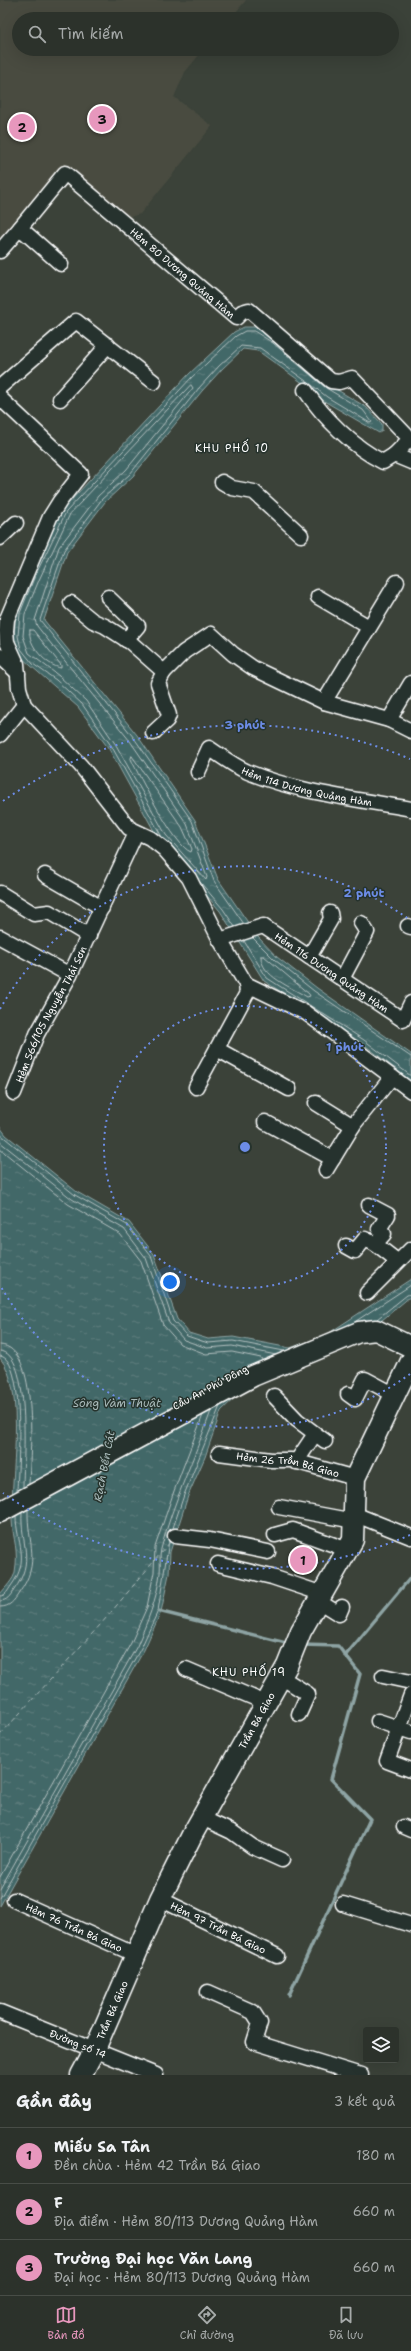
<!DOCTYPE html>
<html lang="vi">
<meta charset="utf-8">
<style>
:root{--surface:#2c322b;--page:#343a33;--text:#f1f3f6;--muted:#a6aaa9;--line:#484d47;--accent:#e797bd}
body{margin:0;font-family:"Shantell Sans",sans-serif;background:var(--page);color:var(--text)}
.controls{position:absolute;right:12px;bottom:12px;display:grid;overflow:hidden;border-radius:4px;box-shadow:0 4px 16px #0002}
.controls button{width:36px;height:36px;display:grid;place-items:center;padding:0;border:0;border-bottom:1px solid var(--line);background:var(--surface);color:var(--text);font:20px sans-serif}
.you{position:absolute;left:170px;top:1282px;width:14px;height:14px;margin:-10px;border:3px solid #fff;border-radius:50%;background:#1a73e8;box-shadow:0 0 0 6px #1a73e833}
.badge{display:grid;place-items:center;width:26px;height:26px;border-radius:50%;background:var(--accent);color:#111;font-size:13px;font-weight:700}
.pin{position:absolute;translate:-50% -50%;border:2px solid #fff;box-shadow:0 1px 4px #0006}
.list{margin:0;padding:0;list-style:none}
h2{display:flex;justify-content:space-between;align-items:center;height:52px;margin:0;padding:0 16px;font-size:17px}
h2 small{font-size:13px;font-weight:400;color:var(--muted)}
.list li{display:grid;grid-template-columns:26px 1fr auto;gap:12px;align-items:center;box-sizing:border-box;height:56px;padding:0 16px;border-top:1px solid var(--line)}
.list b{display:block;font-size:15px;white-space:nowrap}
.list p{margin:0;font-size:13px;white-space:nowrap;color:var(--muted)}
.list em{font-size:13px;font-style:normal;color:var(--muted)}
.icon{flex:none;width:22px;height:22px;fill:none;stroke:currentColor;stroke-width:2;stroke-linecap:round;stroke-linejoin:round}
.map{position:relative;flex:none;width:411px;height:2075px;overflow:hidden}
.search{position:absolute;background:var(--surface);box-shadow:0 4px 16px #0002;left:12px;right:12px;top:12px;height:44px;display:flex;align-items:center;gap:10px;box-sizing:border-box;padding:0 14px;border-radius:22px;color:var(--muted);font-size:15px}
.sheet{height:220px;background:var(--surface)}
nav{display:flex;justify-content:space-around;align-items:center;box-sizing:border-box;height:56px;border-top:1px solid var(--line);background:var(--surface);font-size:11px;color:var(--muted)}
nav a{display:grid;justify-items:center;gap:2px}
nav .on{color:var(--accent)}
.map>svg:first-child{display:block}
.built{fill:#4a4c41}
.water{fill:url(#water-ripples);stroke:#8ea4a4}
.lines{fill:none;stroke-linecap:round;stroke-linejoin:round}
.shore{stroke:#b4c2c2;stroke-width:1}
.stream{stroke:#8ea4a4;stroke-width:3.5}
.ferry{stroke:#abb;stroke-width:1;stroke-dasharray:5 4;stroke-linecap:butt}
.street-casing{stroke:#fff;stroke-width:17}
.secondary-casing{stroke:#fff;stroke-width:23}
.street{stroke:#26332d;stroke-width:14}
.secondary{stroke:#26332d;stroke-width:20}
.ring{fill:none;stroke:#6c8ce6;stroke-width:2;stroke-dasharray:2 4}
.labels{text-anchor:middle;stroke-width:3;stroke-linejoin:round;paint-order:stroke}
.street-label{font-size:10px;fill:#fff;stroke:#26332d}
.neighbourhood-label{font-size:11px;letter-spacing:1px;fill:#fff;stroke:#26332d}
.water-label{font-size:11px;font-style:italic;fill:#abb;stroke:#26332d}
.centre{fill:#6c8ce6;stroke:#26332d;stroke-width:2}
.ring-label{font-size:12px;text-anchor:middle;font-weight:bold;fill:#6c8ce6;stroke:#26332d;stroke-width:3;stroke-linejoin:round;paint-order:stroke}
</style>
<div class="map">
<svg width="411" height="2075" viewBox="0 0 411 2075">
<defs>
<pattern id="water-ripples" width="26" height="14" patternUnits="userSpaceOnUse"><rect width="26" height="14" fill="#436767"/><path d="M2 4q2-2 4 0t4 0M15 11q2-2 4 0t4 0" fill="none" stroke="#5f7e7e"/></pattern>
</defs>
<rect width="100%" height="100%" fill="#3b4239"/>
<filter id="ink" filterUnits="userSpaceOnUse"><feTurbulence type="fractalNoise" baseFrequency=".025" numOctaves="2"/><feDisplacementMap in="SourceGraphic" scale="8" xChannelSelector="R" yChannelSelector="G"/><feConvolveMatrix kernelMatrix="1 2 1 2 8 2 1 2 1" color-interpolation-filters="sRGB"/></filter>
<g filter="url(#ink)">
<path class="built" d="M0,0H246L230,19H19V49H204L185,72L174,97L212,126L140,214L129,217L66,164L0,244Z"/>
<path class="water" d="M244,327H255L275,340L329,385L366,407L382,424V431L379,433L324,401L311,389L258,351L243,349L222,369L202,391L133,476L105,502L67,552L44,620L137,735L195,820L218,879L258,937L277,957L317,988L411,1054V1081L362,1043L264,981L220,911L159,840L109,749L78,707L22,658L17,650L14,637L16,612L30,576L63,509L189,374L234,332Z
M0,1127L6,1135L77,1192L129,1222L154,1254L177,1319L189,1333L208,1339L233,1337L290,1348L326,1335L411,1279V1296L364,1335L251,1382L221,1411L205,1457L188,1496L170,1552L169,1574L161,1612L144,1650L0,1906V1594C5,1588 14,1579 15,1572C19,1549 13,1541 12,1520C10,1479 27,1390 0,1358Z"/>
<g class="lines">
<path class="shore" d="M191,385L193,388L126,470L98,496L59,547L35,620L37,626L52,645L130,741L187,824L207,877L206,880L166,835L116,745L86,701L59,676L29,653L23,636L25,614L39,580L70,514Z
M30,630H33L61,665V668C47,666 27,645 30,630Z
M132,756L182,827L192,849L191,852C175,847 139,776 131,759Z
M162,837L112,747L82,704L56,680L33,664L21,649L18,636L20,613L34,578L66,512L192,377L236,336L245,331H254L273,343L326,388L363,410L372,422L370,423L327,397L313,386L260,348L241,346L219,366L199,388L130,474L102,499L64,550L40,620L134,738L192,821L214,881L244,924
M200,882L223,909L235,927
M253,938L275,960L314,991L411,1057
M244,941L267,978L364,1040L411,1076
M261,956H264L309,994L310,996L307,997C293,988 260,976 261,956Z
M0,1134L75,1195L127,1225L151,1256L173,1321L187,1336L208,1343L233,1341L284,1351
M0,1142L72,1199L124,1229L146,1258L169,1323L184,1340L207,1348L232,1346L276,1355
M0,1149L68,1204L120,1234L141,1261L163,1325L180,1344L206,1354L232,1352L261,1358L262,1360
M377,1319L407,1295L411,1294
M353,1323L411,1285
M0,1345C40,1346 30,1457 29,1484
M0,1351C32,1352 23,1464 23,1487
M0,1356C26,1358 18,1470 17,1490
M173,1528L184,1495L220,1406
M0,1596C6,1596 8,1590 11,1586C31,1559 16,1543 16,1516
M0,1601C7,1601 10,1596 14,1590C36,1560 20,1544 22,1513
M0,1607C10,1607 14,1601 19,1593C42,1562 27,1543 28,1510
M0,1877L131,1643L147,1607L154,1572L155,1547L174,1491L203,1415
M0,1889L137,1646C147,1622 157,1600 160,1573C161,1565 159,1557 161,1549C173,1502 195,1457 211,1411
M0,1898L141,1648L158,1611L169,1541"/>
<path class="stream" d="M158,1611L290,1644
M345,1656L411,1577
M289,1995L370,1819L331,1779L360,1674L338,1646L302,1645"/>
<path class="ferry" d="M0,1735L101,1624L171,1541"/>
<g class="street-casing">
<g id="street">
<path d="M0,251L20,228"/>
<path id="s1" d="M61,264L20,228L65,173L236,318L242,312L249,310L331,381L339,382L352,378L410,439L394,455L411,462"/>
<path d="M0,387L76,321L154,382"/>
<path d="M305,390C324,418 353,447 383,462L394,455"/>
<path d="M0,398L81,474L60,501L50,517L7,619L6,631L7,642L17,664L19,688L24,705L81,766L129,828L150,838L164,849L189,878L220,940L246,984L247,993L196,1087"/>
<path d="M60,399L108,345"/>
<path d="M222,482L232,488L254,492L301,535"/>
<path d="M0,538L16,523"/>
<path d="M108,597L138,626L126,640"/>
<path d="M318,597L369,627"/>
<path d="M71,603L93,621L105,626L130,642L164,672L184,652L211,634L233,654L253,668L324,702L389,720L411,731"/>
<path d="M0,656L18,673"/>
<path d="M324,702L397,582"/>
<path d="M389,720L411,683"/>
<path d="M153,733L167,720L169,715L158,683L164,672"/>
<path d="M0,735L24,705"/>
<path id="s2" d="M198,772L209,748C221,756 234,766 248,772C299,793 357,799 411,809"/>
<path d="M45,875L102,908"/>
<path d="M0,893L34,914L49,912L89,936"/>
<path d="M408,926L411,927"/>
<path d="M0,937L70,975"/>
<path id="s3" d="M220,940L263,926L403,1020L411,1003"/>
<path d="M309,957L331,919L330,913"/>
<path d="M342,979L367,932L361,923"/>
<path d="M246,984L306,1013L411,1091"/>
<path d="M217,1049L289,1089"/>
<path id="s4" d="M14,1093L37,1034L70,975L136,833"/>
<path d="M316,1103L353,1126"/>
<path d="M265,1122L333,1159"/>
<path d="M326,1170L354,1124L392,1077"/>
<path d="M375,1244L397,1261"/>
<path d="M346,1246L355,1251L365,1239L375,1244L384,1234L379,1229L388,1215L369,1205"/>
<path d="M367,1293L411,1249"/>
<path d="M348,1394L355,1399L365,1379L395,1395"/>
<path d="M274,1396L297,1420L325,1441"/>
<path id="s5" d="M219,1453L271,1460H291L355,1478"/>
<path d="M296,1462L315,1434"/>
<path d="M279,1507L354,1521"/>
<path d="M354,1514L411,1537"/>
<path d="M275,1535L293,1530L348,1550"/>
<path d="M175,1536L210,1540L268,1552"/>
<path d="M218,1564L272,1577L323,1594"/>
<path d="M318,1601L339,1614L342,1607"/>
<path d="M186,1669L266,1703"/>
<path d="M383,1676L411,1682"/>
<path d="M281,1677L308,1694L299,1714"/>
<path d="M411,1695L387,1761L411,1770"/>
<path d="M378,1721L411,1732"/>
<path d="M202,1818L232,1832L253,1847L282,1860"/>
<path d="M404,1827L411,1830"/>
<path id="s6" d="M160,1899L277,1956"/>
<path id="s7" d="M14,1900L134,1954"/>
<path d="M343,1904L411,1925"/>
<path d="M208,1992L253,2012L260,2023L254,2042L361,2075"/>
<path id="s8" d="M0,2012L156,2075"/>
</g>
</g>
<g class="secondary-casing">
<g id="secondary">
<path d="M0,1512L253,1376L359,1332L376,1330L411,1347"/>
<path id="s9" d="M81,2075L95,2049L160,1899L192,1835L287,1666L301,1631L353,1540L355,1478L411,1361"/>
</g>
</g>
<use href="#street" class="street"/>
<use href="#secondary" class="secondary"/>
</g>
</g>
<g class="ring">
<circle cx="245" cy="1147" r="141"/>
<path d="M410 1374A281 281 0 0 1 0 1285M0 1009A281 281 0 0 1 410 920"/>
<path d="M410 1535A422 422 0 0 1 3 1493M3 801A422 422 0 0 1 410 759"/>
</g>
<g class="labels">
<g class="street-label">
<text dy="4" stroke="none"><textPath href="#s1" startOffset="280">Hẻm 80 Dương Quảng Hàm</textPath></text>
<text dy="4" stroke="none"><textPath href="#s2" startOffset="133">Hẻm 114 Dương Quảng Hàm</textPath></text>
<text dy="4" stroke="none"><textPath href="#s3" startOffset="128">Hẻm 116 Dương Quảng Hàm</textPath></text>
<text dy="4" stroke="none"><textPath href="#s4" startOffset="87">Hẻm 566/105 Nguyễn Thái Sơn</textPath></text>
<text transform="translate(210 1387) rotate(-28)" y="4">Cầu An Phú Đông</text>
<text dy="4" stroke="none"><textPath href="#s5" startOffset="70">Hẻm 26 Trần Bá Giao</textPath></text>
<text dy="4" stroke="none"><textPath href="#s9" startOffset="396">Trần Bá Giao</textPath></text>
<text dy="4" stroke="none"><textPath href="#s7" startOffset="66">Hẻm 76 Trần Bá Giao</textPath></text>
<text dy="4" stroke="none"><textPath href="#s6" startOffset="65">Hẻm 97 Trần Bá Giao</textPath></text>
<text dy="4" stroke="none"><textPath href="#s9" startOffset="72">Trần Bá Giao</textPath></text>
<text dy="4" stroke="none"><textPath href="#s8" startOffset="84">Đường số 14</textPath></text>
</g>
<g class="neighbourhood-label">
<text x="232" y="452">KHU PHỐ 10</text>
<text x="249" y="1676">KHU PHỐ 19</text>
</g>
<g class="water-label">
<text x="117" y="1407">Sông Vàm Thuật</text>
<text transform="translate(104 1466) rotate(-79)" y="4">Rạch Bến Cát</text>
</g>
</g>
<circle cx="245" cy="1147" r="6" class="centre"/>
<g class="ring-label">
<text x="245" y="729">3 phút</text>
<text x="364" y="897">2 phút</text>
<text x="345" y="1051">1 phút</text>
</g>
</svg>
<div class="controls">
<button><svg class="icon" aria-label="layers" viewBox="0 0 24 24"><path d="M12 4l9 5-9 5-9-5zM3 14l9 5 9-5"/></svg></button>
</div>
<div class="you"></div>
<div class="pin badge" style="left:303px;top:1560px">1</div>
<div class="pin badge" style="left:22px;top:127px">2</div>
<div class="pin badge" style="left:102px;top:119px">3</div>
<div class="search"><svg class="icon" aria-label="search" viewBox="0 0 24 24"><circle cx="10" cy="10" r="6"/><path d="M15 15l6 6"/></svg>Tìm kiếm</div>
</div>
<section class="sheet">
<h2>Gần đây<small>3 kết quả</small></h2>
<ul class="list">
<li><span class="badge">1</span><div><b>Miếu Sa Tân</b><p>Đền chùa · Hẻm 42 Trần Bá Giao</p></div><em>180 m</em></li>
<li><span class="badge">2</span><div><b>F</b><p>Địa điểm · Hẻm 80/113 Dương Quảng Hàm</p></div><em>660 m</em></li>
<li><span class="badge">3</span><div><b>Trường Đại học Văn Lang</b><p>Đại học · Hẻm 80/113 Dương Quảng Hàm</p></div><em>660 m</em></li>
</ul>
</section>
<nav>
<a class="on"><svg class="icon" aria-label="map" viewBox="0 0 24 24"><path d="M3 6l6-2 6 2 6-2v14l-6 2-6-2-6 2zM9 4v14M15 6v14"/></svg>Bản đồ</a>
<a><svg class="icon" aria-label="directions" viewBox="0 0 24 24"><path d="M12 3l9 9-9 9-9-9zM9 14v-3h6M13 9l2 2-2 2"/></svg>Chỉ đường</a>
<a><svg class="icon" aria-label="saved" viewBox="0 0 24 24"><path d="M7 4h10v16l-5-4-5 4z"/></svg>Đã lưu</a>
</nav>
